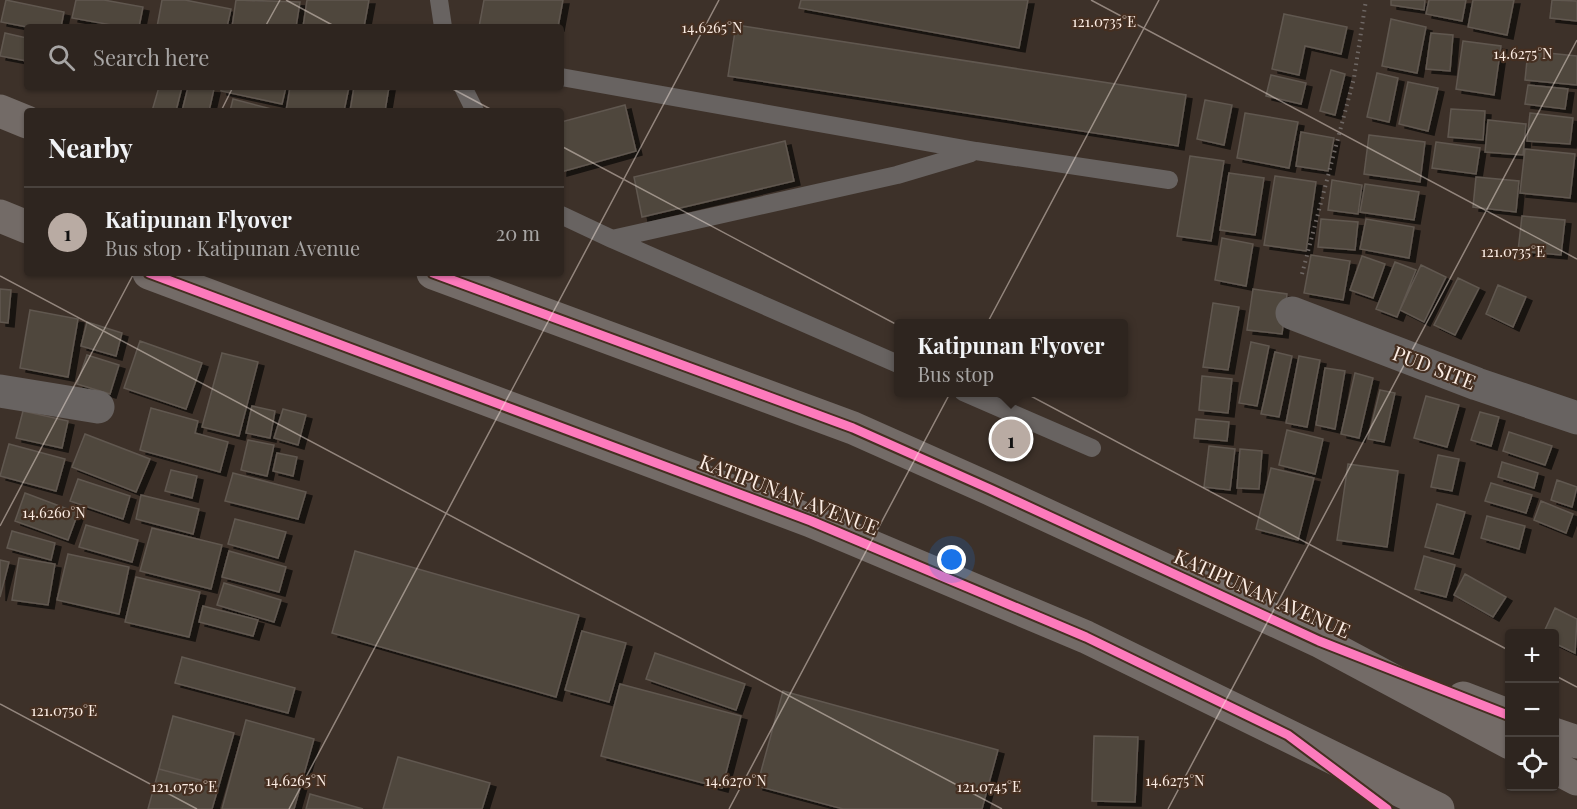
<!DOCTYPE html>
<meta charset="utf-8">
<style>
:root{--surface:#2e251f;--page:#3a312c;--text:#f1f3f6;--muted:#a7a5a4;--line:#49423d;--accent:#b9aba3}
body{margin:0;font-family:"Playfair Display",serif;background:var(--page);color:var(--text)}
.controls{position:absolute;right:18px;bottom:18px;display:grid;overflow:hidden;border-radius:6px;box-shadow:0 2px 4px #0004}
.controls button{width:54px;height:54px;display:grid;place-items:center;padding:0;border:0;border-bottom:2px solid var(--line);background:var(--surface);color:var(--text);font:30px sans-serif}
.you{position:absolute;left:952px;top:560px;width:21px;height:21px;margin:-15px;border:4px solid #fff;border-radius:50%;background:#1a73e8;box-shadow:0 0 0 9px #1a73e833}
.badge{display:grid;place-items:center;width:39px;height:39px;border-radius:50%;background:var(--accent);color:#111;font-size:20px;font-weight:700}
.pin{position:absolute;translate:-50% -50%;border:3px solid #fff;box-shadow:0 2px 6px #0006}
.popup{position:absolute;left:894px;top:319px;width:234px;height:78px;box-sizing:border-box;display:grid;place-content:center;border-radius:6px;background:var(--surface);filter:drop-shadow(0 2px 4px #0005);font-size:20px;white-space:nowrap;color:var(--muted)}
.popup b{font-size:22px;color:var(--text)}
.popup::after{content:'';position:absolute;left:50%;top:100%;margin-left:-12px;border:12px solid transparent;border-top-color:var(--surface)}
.list{margin:0;padding:0;list-style:none}
h2{display:flex;justify-content:space-between;align-items:center;height:78px;margin:0;padding:0 24px;font-size:26px}
h2 small{font-size:20px;font-weight:400;color:var(--muted)}
.list li{display:grid;grid-template-columns:39px 1fr auto;gap:18px;align-items:center;box-sizing:border-box;height:90px;padding:0 24px;border-top:2px solid var(--line)}
.list b{display:block;font-size:22px;white-space:nowrap}
.list p{margin:0;font-size:20px;white-space:nowrap;color:var(--muted)}
.list em{font-size:20px;font-style:normal;color:var(--muted)}
.icon{flex:none;width:33px;height:33px;fill:none;stroke:currentColor;stroke-width:2;stroke-linecap:round;stroke-linejoin:round}
.map{position:relative;flex:none;width:1577px;height:809px;overflow:hidden}
.search{position:absolute;background:var(--surface);box-shadow:0 2px 4px #0004;left:24px;top:24px;width:540px;height:66px;display:flex;align-items:center;gap:15px;box-sizing:border-box;padding:0 21px;border-radius:6px;color:var(--muted);font-size:22px}
.panel{position:absolute;background:var(--surface);box-shadow:0 2px 4px #0004;left:24px;top:108px;width:540px;height:168px;border-radius:6px}
.map>svg:first-child{display:block}
.building{fill:#4f463e;stroke:#615850;stroke-width:1.5;filter:url(#shadow)}
.lines{fill:none;stroke-linecap:round;stroke-linejoin:round}
.path{stroke:#6f6865;stroke-width:4;stroke-dasharray:1.5 4.5;stroke-linecap:butt}
.lane{stroke:#686361;stroke-width:18}
.street{stroke:#686361;stroke-width:33}
.primary{stroke:#736b67;stroke-width:33}
.cycleway-casing{stroke:#452f21;stroke-width:13}
.cycleway{stroke:#fd7abc;stroke-width:9}
.ticks{fill:none;stroke:#fcede4;stroke-width:1.5;stroke-opacity:0.45}
.labels{text-anchor:middle;stroke-width:4.5;stroke-linejoin:round;paint-order:stroke}
.street-label{font-size:20px;fill:#fcede4;stroke:#452f21}
.ticks-label{font-size:15px;text-anchor:middle;fill:#fcede4;stroke:#452f21;stroke-width:4.5;stroke-linejoin:round;paint-order:stroke}
</style>
<div class="map">
<svg width="1577" height="809" viewBox="0 0 1577 809">
<defs>
<filter id="shadow"><feDropShadow dx="6" dy="4" stdDeviation="0" flood-color="#0009"/></filter>
</defs>
<rect width="100%" height="100%" fill="#3d3129"/>
<path class="building" d="M6,0L64,12L61,27H27L1,22Z
M76,0H104L143,7L139,27H123L72,18Z
M162,0H185L231,9L227,27H157Z
M236,0L300,2L296,27H232Z
M307,0H369L364,27H303Z
M484,0H563L558,27H479Z
M801,0H1028L1019,48L799,8Z
M1391,0H1425L1424,10L1391,5Z
M1429,0H1466L1462,21L1426,14Z
M1473,0H1514L1507,35L1468,27Z
M1552,0L1577,1V21L1550,18Z
M1284,14L1347,27L1341,54L1305,46L1299,75L1272,69Z
M1391,19L1426,27L1417,73L1382,66Z
M736,25L1186,95L1178,146L728,76Z
M5,33L27,38V61L0,56Z
M1431,33L1453,35L1450,71L1426,69Z
M1463,41L1501,46L1494,95L1456,89Z
M1528,51L1577,56V85L1525,80Z
M1331,70L1345,74L1335,115L1320,111Z
M1377,73L1398,78L1389,122L1367,117Z
M1271,75L1306,83L1301,104L1266,96Z
M1408,82L1438,88L1428,131L1399,124Z
M1528,85L1568,89L1565,109L1525,104Z
M159,87H182L176,111H152Z
M188,87L214,89L209,111H182Z
M221,87H286L282,104L221,91Z
M290,87H349L344,111H286Z
M354,87H389L385,111H350Z
M233,99L279,111H230Z
M1205,100L1232,105L1224,145L1197,139Z
M625,105L636,151L561,172V122Z
M1451,109L1485,111L1483,140L1448,137Z
M1245,113L1298,122L1289,168L1237,158Z
M1530,113L1573,118L1570,144L1527,141Z
M1488,120L1526,124L1523,155L1485,152Z
M1301,132L1334,138L1328,171L1296,166Z
M1369,135L1425,142L1420,182L1364,174Z
M785,141L794,181L642,217L634,177Z
M1436,142L1480,148L1476,174L1432,168Z
M1525,149L1575,154L1570,198L1520,193Z
M1190,156L1224,161L1211,241L1177,236Z
M1229,173L1264,178L1255,235L1220,230Z
M1275,176L1316,182L1306,251L1264,245Z
M1476,177L1519,181L1516,212L1473,207Z
M1332,180L1362,185L1358,214L1328,210Z
M1365,184L1419,192L1414,220L1360,212Z
M1522,216L1565,220L1561,255L1518,251Z
M1321,219L1358,222L1355,250L1318,247Z
M1366,219L1414,227L1409,258L1360,249Z
M1222,238L1253,244L1246,286L1215,280Z
M1311,255L1350,261L1343,300L1304,293Z
M1362,256L1385,264L1373,298L1350,290Z
M1395,262L1416,270L1397,317L1376,309Z
M1421,265L1446,277L1424,322L1400,310Z
M1458,278L1479,288L1455,335L1434,325Z
M1498,285L1526,297L1513,327L1486,314Z
M0,289L11,290L8,323L0,322Z
M1253,289L1287,294L1282,334L1247,330Z
M1213,303L1239,307L1228,370L1203,367Z
M30,310L78,319L68,377L20,368Z
M87,322L122,333L116,356L81,346Z
M140,341L202,363L186,409L124,388Z
M1251,342L1269,346L1257,406L1239,403Z
M1275,352L1292,356L1279,417L1261,414Z
M222,353L258,362L239,436L202,427Z
M87,355L119,365L110,394L77,384Z
M1299,356L1320,360L1307,427L1286,423Z
M1325,368L1345,371L1335,429L1316,425Z
M1355,373L1373,378L1359,438L1341,434Z
M1202,376L1232,379L1228,413L1199,410Z
M1380,390L1395,393L1384,442L1368,439Z
M1426,396L1459,405L1447,447L1414,438Z
M252,406L275,411L270,438L246,433Z
M151,408L198,421L195,433L228,442L220,472L140,450Z
M283,409L306,415L298,445L274,438Z
M23,411L68,421L62,448L16,438Z
M1480,412L1499,417L1491,446L1471,440Z
M1196,419L1229,422L1227,441L1194,438Z
M1287,430L1323,439L1315,474L1279,465Z
M1509,432L1552,446L1545,465L1503,451Z
M85,434L150,459L136,492L72,467Z
M248,440L274,445L267,476L241,470Z
M9,444L65,459L56,491L0,476Z
M1209,446L1235,449L1230,490L1204,487Z
M1240,449L1262,451L1259,489L1237,488Z
M277,453L297,457L293,476L273,471Z
M1438,455L1459,459L1452,491L1431,487Z
M1502,462L1538,473L1534,488L1498,477Z
M1348,464L1398,471L1387,547L1337,540Z
M1271,468L1314,478L1298,540L1256,529Z
M171,470L197,476L192,498L165,491Z
M233,473L306,492L298,519L225,501Z
M78,479L130,496L123,519L70,501Z
M1557,480L1577,487L1572,507L1551,500Z
M1491,483L1532,495L1526,513L1485,501Z
M25,493L78,513L68,540L15,521Z
M141,495L199,509L193,534L136,519Z
M1541,501L1573,514L1566,533L1534,520Z
M1437,504L1465,512L1453,554L1425,547Z
M1487,516L1525,526L1519,549L1481,538Z
M235,519L286,532L278,558L228,544Z
M86,525L138,540L132,562L79,547Z
M152,528L222,545L211,589L140,571Z
M12,531L55,543L51,560L7,548Z
M229,551L286,567L279,592L222,577Z
M355,551L579,615L556,697L332,633Z
M68,554L129,567L119,614L57,600Z
M1424,556L1455,565L1446,597L1415,589Z
M19,558L55,564L48,605L12,600Z
M0,560L9,562L0,597Z
M1465,574L1506,597L1493,617L1454,595Z
M136,577L200,592L189,637L125,622Z
M224,583L281,600L274,622L217,605Z
M203,606L258,620L253,636L199,622Z
M1555,608L1577,619L1575,653L1554,643V634H1543Z
M582,631L626,643L609,702L565,690Z
M655,653L745,684L736,710L646,679Z
M182,657L295,688L288,713L175,683Z
M620,684L741,716L722,788L601,756Z
M783,691L998,750L982,809H843L757,786Z
M173,716L234,733L219,785L159,769Z
M246,720L314,739L294,809H222Z
M1094,736L1138,737L1135,802L1092,801Z
M398,757L490,783L482,809H383Z
M159,769L219,785L212,809H148Z
M310,794L363,809H306Z"/>
<g class="lines">
<path class="path" d="M1302,274L1354,78L1366,0"/>
<path class="lane" d="M439,0L443,27
M561,77L976,151L1169,180
M463,87L475,111
M561,215L612,239L897,175L971,153
M612,239L898,364
M963,392L1092,448"/>
<path class="street" d="M1292,313L1477,384L1577,418
M0,391L98,407"/>
<path class="primary" d="M0,111L27,122
M0,216L27,227
M149,273L811,521L1086,637L1438,809
M433,273L853,428L990,489L1319,641L1510,743
M1463,698L1510,716
M1554,734L1577,742
M1554,767L1577,779"/>
<g class="cycleway-casing">
<path id="cycleway" d="M149,273L811,521L1086,637L1288,735L1387,809
M433,273L853,428L990,489L1319,641L1510,716"/>
</g>
<use href="#cycleway" class="cycleway"/>
</g>
<path class="ticks" d="M286,0L336,27M1091,0L1577,259M265,27L280,0M449,87L494,111M221,111L233,87M561,146L1510,651M0,276L1002,809M0,526L134,273M1554,675L1577,687M0,704L197,809M289,809L719,0M729,809L1159,0M1168,809L1577,40"/>
<g class="labels">
<g class="street-label">
<text transform="translate(1434 368) rotate(21)" y="7">PUD SITE</text>
<text transform="translate(789 495) rotate(21)" y="7">KATIPUNAN AVENUE</text>
<text transform="translate(1262 594) rotate(24)" y="7">KATIPUNAN AVENUE</text>
</g>
</g>
<g class="ticks-label">
<text x="1104" y="27">121.0735°E</text>
<text x="712" y="33">14.6265°N</text>
<text x="1523" y="59">14.6275°N</text>
<text x="1513" y="257">121.0735°E</text>
<text x="54" y="518">14.6260°N</text>
<text x="64" y="716">121.0750°E</text>
<text x="296" y="786">14.6265°N</text>
<text x="736" y="786">14.6270°N</text>
<text x="1175" y="786">14.6275°N</text>
<text x="184" y="792">121.0750°E</text>
<text x="989" y="792">121.0745°E</text>
</g>
</svg>
<div class="controls">
<button>+</button>
<button>−</button>
<button><svg class="icon" aria-label="locate" viewBox="0 0 24 24"><circle cx="12" cy="12" r="6"/><path d="M12 2v4M12 18v4M2 12h4M18 12h4"/></svg></button>
</div>
<div class="you"></div>
<div class="pin badge" style="left:1011px;top:439px">1</div>
<div class="popup"><b>Katipunan Flyover</b>Bus stop</div>
<div class="search"><svg class="icon" aria-label="search" viewBox="0 0 24 24"><circle cx="10" cy="10" r="6"/><path d="M15 15l6 6"/></svg>Search here</div>
<section class="panel">
<h2>Nearby<small></small></h2>
<ul class="list">
<li><span class="badge">1</span><div><b>Katipunan Flyover</b><p>Bus stop · Katipunan Avenue</p></div><em>20 m</em></li>
</ul>
</section>
</div>
